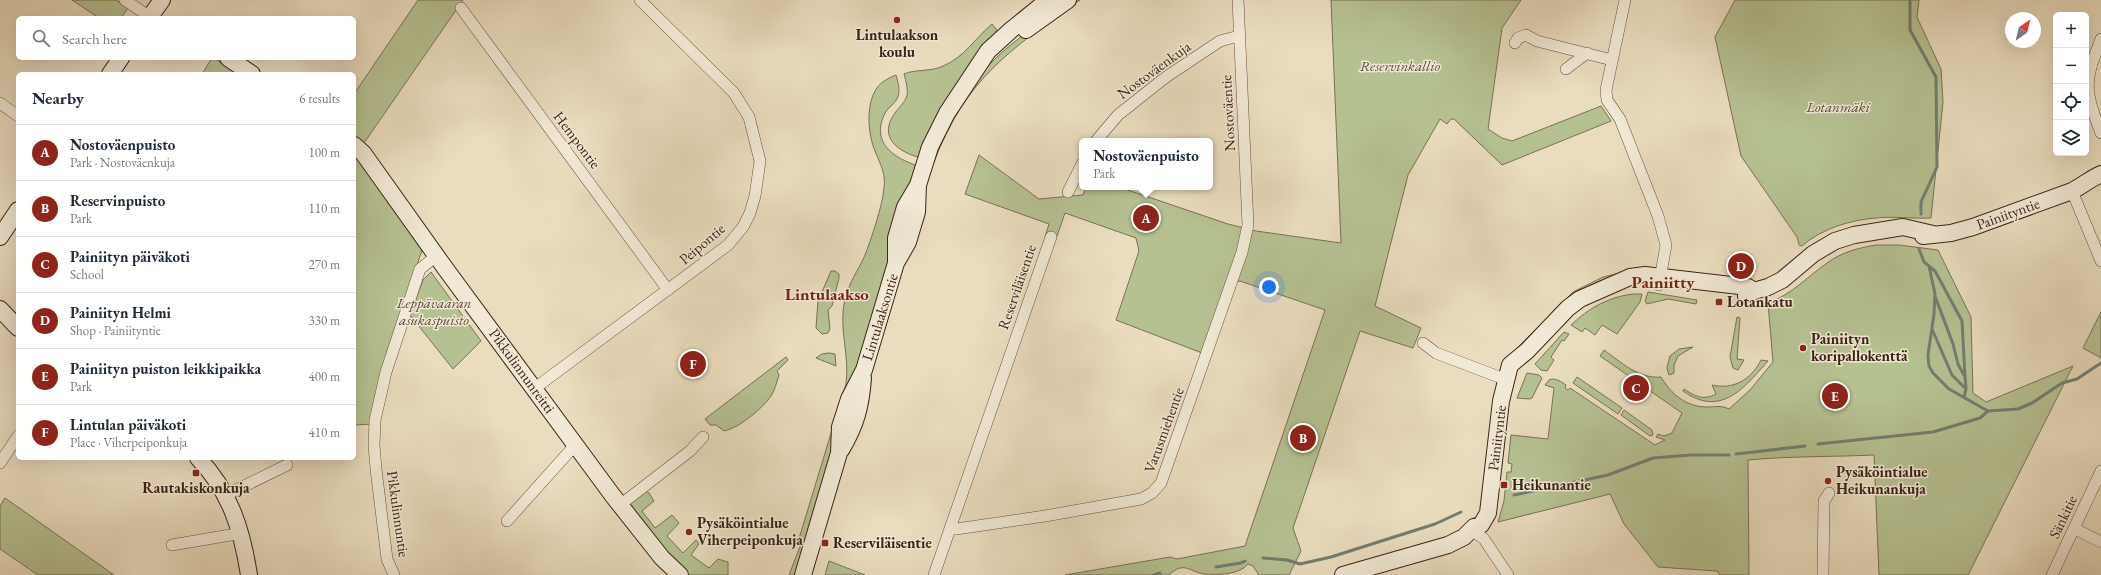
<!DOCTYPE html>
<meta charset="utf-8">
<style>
:root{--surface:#fff;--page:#f6f6f7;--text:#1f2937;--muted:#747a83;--line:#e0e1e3;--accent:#8f2418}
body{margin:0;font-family:"EB Garamond",serif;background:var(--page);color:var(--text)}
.controls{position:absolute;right:12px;top:12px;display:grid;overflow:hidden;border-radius:6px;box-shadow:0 4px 16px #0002}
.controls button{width:36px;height:36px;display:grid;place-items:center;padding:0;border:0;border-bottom:1px solid var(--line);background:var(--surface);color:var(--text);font:20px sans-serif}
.compass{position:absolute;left:2005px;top:12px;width:36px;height:36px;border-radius:50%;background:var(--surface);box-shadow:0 4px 16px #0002;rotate:35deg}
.you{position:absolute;left:1269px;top:287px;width:14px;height:14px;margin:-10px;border:3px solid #fff;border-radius:50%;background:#1a73e8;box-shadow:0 0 0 6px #1a73e833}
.badge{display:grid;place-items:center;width:26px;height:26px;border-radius:50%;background:var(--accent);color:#fff;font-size:13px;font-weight:700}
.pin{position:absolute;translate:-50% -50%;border:2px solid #fff;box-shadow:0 1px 4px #0006}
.popup{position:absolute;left:1079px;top:138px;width:134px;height:52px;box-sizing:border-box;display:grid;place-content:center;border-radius:6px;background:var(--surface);filter:drop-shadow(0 1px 3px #0005);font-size:13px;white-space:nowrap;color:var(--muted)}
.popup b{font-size:15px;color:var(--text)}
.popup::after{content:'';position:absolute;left:50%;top:100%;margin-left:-8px;border:8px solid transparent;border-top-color:var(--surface)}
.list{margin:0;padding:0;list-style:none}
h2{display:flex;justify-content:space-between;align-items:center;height:52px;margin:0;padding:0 16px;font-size:17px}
h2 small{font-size:13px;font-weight:400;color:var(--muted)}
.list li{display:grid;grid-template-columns:26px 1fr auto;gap:12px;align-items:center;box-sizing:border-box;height:56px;padding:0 16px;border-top:1px solid var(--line)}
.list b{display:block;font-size:15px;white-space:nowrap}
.list p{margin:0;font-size:13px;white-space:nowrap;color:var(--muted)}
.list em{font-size:13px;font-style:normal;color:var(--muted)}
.icon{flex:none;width:22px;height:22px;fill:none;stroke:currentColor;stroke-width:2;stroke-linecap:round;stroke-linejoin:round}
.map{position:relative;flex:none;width:2101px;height:575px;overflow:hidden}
.search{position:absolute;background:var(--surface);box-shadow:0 4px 16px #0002;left:16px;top:16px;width:340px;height:44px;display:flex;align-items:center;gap:10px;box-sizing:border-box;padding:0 14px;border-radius:6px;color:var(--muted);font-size:15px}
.panel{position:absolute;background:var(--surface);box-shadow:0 4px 16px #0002;left:16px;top:72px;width:340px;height:388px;border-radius:6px}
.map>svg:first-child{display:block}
.green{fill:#b6c192;stroke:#797154}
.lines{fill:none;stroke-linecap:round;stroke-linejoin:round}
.stream{stroke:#737e72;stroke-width:3}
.street-casing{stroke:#685041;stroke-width:12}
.secondary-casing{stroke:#3c2117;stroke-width:18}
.street{stroke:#f1e9d5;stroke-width:11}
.secondary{stroke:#f1e9d5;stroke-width:16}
.poi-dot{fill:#8f2418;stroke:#f1e9d5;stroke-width:1.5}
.labels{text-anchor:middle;stroke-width:3;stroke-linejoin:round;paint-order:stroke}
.poi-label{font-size:15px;font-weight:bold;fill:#3c2117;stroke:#f1e9d5;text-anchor:start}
.park-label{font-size:15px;font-style:italic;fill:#5a4936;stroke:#f1e9d5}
.street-label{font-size:15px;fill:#3c2117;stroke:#f1e9d5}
.quarter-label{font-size:17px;font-weight:bold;fill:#7a1f14;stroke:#f1e9d5}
</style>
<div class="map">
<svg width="2101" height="575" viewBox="0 0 2101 575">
<rect width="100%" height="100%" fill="#eaddbf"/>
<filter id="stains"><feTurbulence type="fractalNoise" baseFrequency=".005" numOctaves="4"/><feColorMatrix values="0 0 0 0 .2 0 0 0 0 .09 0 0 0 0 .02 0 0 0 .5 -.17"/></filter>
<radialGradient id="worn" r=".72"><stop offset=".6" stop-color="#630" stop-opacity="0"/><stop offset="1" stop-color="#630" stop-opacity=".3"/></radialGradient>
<path class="green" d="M72,0H116L128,8L121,18H99Z
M418,0H463L364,143L354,136V94Z
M1073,0H1080C1010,50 966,78 934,162L931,161C942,134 957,106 974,83C997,50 1040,23 1073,0Z
M1331,0H1521L1502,28L1488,129L1502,138L1512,141L1601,106L1611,121L1502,165L1454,119H1451L1447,124L1440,119L1408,175L1375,306L1421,328L1413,348L1360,331L1293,528L1301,551L1289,575H1259L1253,566L1248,564C1239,575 1218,575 1204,574C1188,571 1184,561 1169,575H1065L1170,557L1177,559L1245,546L1325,310L1240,281L1227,284L1202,353L1116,320L1139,251L1136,238L1065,213L1056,239L1045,237L1049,224L965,194L979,155L1039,199L1083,195L1086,187H1119L1228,224L1256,231L1341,243Z
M1735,0H1919L1917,17L1941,69L1943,102L1931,218C1913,219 1892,216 1876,218C1850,220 1821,229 1802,246L1799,245L1797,237L1741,156L1715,37Z
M992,24L997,30L921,158C899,152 877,138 895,113C899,107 905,103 907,95C908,89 906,81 904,74C915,69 931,72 943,66C965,57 975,38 992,24Z
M212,58H214L239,74H202Z
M896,75C898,82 901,91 897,99C894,104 888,108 885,113C870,143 894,158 918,166L797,575H789L801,544L798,542L846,384C850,355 838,328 845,299C849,282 858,271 865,255C871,240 883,204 884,188C886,173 880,164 875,151C868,134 866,108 875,91C879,83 888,78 896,75Z
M354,154L423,247L385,363L373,424L354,425Z
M1876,245H1899L1938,250L1971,317L1973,393L1986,402L2073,366L1968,575H1879L1874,455C1831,457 1790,456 1748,460L1749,575H1720L1717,571L1658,567L1624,524L1610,494L1498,522L1504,501L1507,472H1511L1512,464L1508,463L1511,435L1548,439L1554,388L1545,385L1549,380C1554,377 1562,382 1566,385L1565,388L1568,390L1570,388L1655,445L1665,440L1656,437L1658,434L1664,436L1672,433L1682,413L1600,356L1604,350C1621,362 1638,379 1661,377C1671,394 1686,407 1707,407C1715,407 1721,405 1729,409L1750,390L1773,362L1768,303C1791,295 1807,277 1827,263C1842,252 1858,248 1876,245Z
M1633,270L1590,286L1529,342L1510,355L1573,292L1603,277Z
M831,271H835L839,274V278L832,306L828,310L830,329L828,333L822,334L816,328L818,301Z
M431,272L481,341L453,369L410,315L423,280Z
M1648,292L1697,300L1696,304L1668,299L1647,304L1645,301Z
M1633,294H1642L1640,302L1617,334L1602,325L1595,335L1585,328L1582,332L1571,325C1589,308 1608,297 1633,294Z
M2101,312V358L2083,348Z
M1737,317L1740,318L1737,359L1744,360L1738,370L1733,368L1730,357Z
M1564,332L1569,334L1564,341L1562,340L1551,357L1554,360L1547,371L1541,370L1535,364Z
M1693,347L1678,356L1674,365V373L1669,375L1667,368L1670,356L1679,349Z
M829,353L835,354L836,366L816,358L822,354Z
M786,357L788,360L777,371L779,375C777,381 775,390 771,396C762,409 739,428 724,431L716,425H710L705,419Z
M1761,360L1768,361C1744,388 1721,418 1683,391L1684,389C1695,396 1703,401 1716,394L1712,385C1733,390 1751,380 1761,360Z
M1527,373L1539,375L1542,378L1532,398L1529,399L1517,398Z
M1577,377L1622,408L1618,414L1573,383Z
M1624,410L1652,430L1653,435L1650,436L1621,415Z
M646,491L649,493L654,501L642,511L655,528L672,515L679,523L667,536L683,553L696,540L699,544L691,555L709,568L718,559L728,562V575H687L630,513L629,504Z
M5,498L114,575H38L0,549V506Z
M829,561L865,575H825Z"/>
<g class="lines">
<path class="stream" d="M1910,0V30L1936,77L1937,167L1921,202V214
M1919,249L1924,262L1929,266L1935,294L1934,314L1928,355L1929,366L1933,373L1949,389L1988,411L2018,409L2032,403L2062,383L2077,379L2101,363
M1929,266L1935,271L1962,321L1965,377
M1935,296L1953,344L1958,364L1965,377L1966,389L1964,397
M1932,329L1952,375L1966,389
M1818,444L1933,432L1980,418L1988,411
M1736,454L1805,446
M1514,495L1608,475L1653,458L1691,455H1729
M1263,558L1287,560L1300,564L1331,557L1435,524L1461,512
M1216,567L1241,563L1245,561
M1154,575L1160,573"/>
<g class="street-casing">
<path id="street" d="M125,0L150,17
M1625,0L1606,90L1607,100L1620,119L1658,216L1666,245L1659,285
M461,8L668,290
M2101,39C2084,82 2084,89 2101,133
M1515,43L1518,38L1526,35L1537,41L1612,60
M1566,69L1587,53
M0,103L18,116
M1096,141L1118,115L1166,77L1220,41L1239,36
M2072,191L2101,261
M1068,192L1082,164
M1423,343L1436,353L1507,380
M535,388L728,245L743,227L750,213L755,196L760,161L749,117L734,93L640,0
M0,463L18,436
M226,495L287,465
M620,505L690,451L703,437
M507,521L576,444
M950,528L956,529L1045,516L1141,499L1152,493L1161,483L1242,252L1248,225L1238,0
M2075,529L2101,542
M1472,530L1484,539L1508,575
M172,545L242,533
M394,575L387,559L376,469L374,445L375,420L386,372L420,269L436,256
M934,575L1051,237
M1823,575L1824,501L1829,493
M2052,575L2101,471"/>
</g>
<g class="secondary-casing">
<path id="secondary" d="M149,18L162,0
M1026,30L1068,0
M228,58L252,74
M110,74L121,58
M354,145L363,153L445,268L613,496L662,558L680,575
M1923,236L1951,233L1973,227L2072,191C2082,186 2090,179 2101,174
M0,237L18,210
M896,262V238L905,207L918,185L930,147L947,113L988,51L1011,30L1048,0
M1746,296L1754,291L1768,287L1782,280L1813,254L1835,241L1854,235L1903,227L1933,234
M0,309L18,328
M841,450C856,425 861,406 863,378
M198,458C230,491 242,530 249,575
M803,575L839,453L840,427L849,399L864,370L896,263L908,242L917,212L918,185
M1343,575L1448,545L1464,537L1474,527L1481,525L1488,513L1501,401L1510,365L1527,351L1568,308L1580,299L1630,277L1645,275L1748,287L1754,291"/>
</g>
<use href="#street" class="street"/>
<use href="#secondary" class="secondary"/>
</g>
<g class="poi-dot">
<circle cx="897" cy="20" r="4"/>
<rect x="1715" y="298" width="8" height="8" rx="2"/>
<circle cx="1803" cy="348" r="4"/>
<rect x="192" y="469" width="8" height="8" rx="2"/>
<circle cx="1828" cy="481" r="4"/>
<rect x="1500" y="481" width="8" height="8" rx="2"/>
<circle cx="689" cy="532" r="4"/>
<rect x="821" y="539" width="8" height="8" rx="2"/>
</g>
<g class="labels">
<g class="poi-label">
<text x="897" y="40" text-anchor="middle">Lintulaakson<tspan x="897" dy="17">koulu</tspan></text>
<text x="1727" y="307">Lotankatu</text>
<text x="1811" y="344">Painiityn<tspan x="1811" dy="17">koripallokenttä</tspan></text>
<text x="1836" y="477">Pysäköintialue<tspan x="1836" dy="17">Heikunankuja</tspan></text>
<text x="1512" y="490">Heikunantie</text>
<text x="196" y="493" text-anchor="middle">Rautakiskonkuja</text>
<text x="697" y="528">Pysäköintialue<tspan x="697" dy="17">Viherpeiponkuja</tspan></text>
<text x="833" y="548">Reserviläisentie</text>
</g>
<g class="park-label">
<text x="1400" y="71">Reservinkallio</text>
<text x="1838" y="112">Lotanmäki</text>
<text x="434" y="308">Leppävaaran<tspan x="434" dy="17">asukaspuisto</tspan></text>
</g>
<g class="street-label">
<text transform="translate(1154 70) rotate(-36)" y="5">Nostoväenkuja</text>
<text transform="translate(1228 113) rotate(-93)" y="5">Nostoväentie</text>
<text transform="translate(577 140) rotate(53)" y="5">Hempontie</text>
<text transform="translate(2008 214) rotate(-20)" y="5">Painiityntie</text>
<text transform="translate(702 244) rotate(-40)" y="5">Peipontie</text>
<text transform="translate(1017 287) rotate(-71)" y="5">Reserviläisentie</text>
<text transform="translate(880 317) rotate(-73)" y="5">Lintulaaksontie</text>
<text transform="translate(522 371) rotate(54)" y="5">Pikkulinnunreitti</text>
<text transform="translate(1164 430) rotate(-70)" y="5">Varusmiehentie</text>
<text transform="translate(1497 438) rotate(-83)" y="5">Painiityntie</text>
<text transform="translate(398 514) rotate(82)" y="5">Pikkulinnuntie</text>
<text transform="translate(2063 517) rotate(-65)" y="5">Sänkitie</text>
</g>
<g class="quarter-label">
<text x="1663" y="288">Painiitty</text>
<text x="827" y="300">Lintulaakso</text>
</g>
</g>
<rect width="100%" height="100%" filter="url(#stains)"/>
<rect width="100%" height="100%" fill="url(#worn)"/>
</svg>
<div class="controls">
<button>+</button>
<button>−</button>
<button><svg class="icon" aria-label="locate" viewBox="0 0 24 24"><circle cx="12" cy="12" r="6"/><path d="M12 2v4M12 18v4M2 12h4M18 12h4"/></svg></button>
<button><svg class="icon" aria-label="layers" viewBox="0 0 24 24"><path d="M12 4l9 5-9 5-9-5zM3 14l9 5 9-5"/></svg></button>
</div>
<svg class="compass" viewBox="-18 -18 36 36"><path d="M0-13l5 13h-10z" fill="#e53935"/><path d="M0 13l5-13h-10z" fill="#747a83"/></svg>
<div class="you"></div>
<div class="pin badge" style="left:1146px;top:218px">A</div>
<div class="popup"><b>Nostoväenpuisto</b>Park</div>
<div class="pin badge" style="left:1303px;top:438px">B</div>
<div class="pin badge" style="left:1636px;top:388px">C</div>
<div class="pin badge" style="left:1741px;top:266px">D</div>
<div class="pin badge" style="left:1835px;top:396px">E</div>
<div class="pin badge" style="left:693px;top:364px">F</div>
<div class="search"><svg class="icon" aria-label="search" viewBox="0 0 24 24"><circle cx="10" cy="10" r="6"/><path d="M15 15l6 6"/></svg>Search here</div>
<section class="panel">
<h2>Nearby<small>6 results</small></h2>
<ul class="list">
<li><span class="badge">A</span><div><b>Nostoväenpuisto</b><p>Park · Nostoväenkuja</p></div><em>100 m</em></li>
<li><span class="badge">B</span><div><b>Reservinpuisto</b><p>Park</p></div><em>110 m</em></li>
<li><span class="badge">C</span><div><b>Painiityn päiväkoti</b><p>School</p></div><em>270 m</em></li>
<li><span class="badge">D</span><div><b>Painiityn Helmi</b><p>Shop · Painiityntie</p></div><em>330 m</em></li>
<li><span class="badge">E</span><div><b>Painiityn puiston leikkipaikka</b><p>Park</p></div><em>400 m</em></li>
<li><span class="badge">F</span><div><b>Lintulan päiväkoti</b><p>Place · Viherpeiponkuja</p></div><em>410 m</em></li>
</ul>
</section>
</div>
